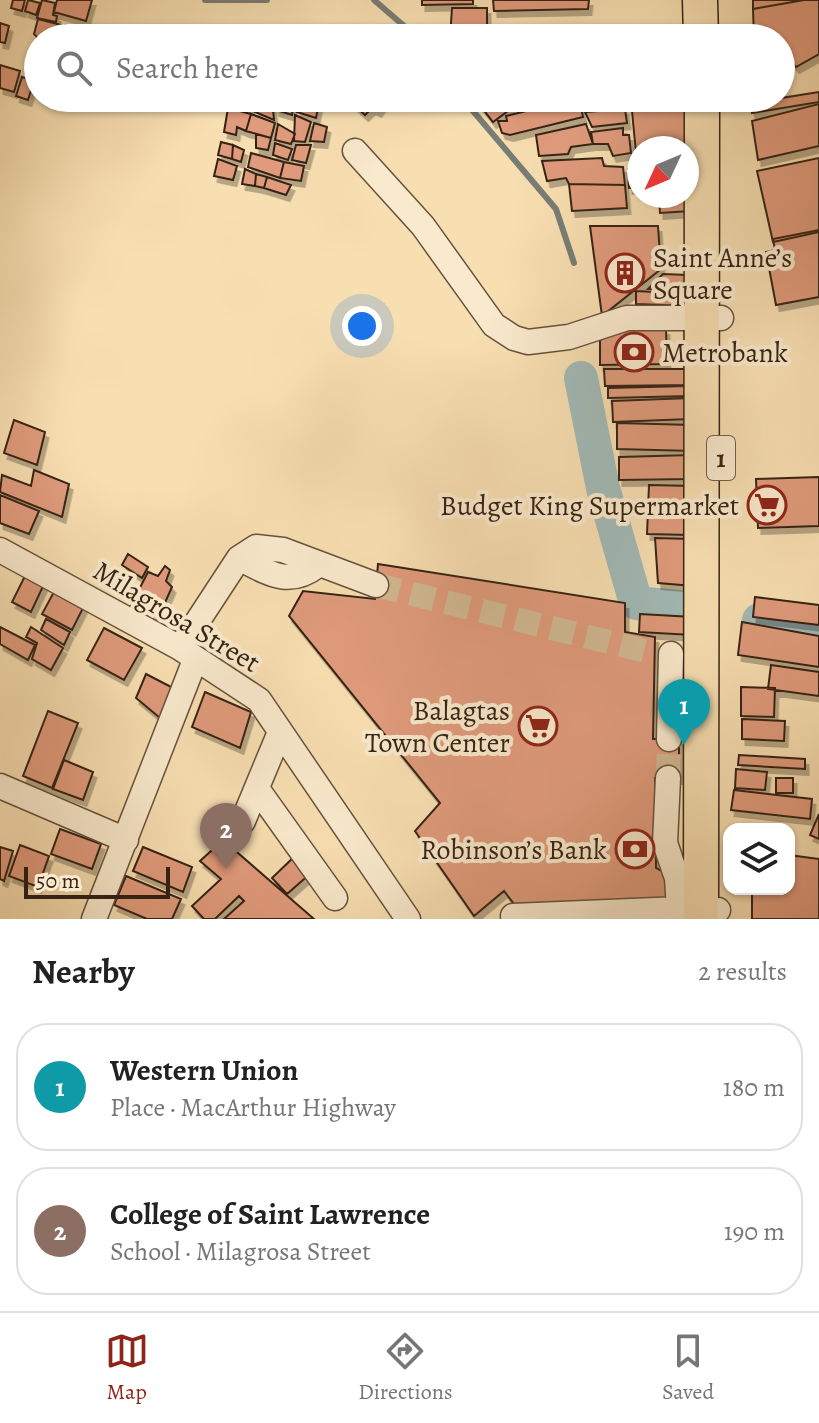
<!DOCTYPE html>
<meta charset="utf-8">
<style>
:root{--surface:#fff;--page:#f6f6f6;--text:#222;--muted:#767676;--line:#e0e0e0;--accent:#8f2418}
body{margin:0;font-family:Alegreya,serif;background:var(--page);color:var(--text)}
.controls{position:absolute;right:24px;bottom:24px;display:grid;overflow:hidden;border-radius:16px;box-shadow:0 2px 6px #0004}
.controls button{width:72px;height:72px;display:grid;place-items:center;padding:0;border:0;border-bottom:2px solid var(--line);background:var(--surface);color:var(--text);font:40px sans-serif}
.compass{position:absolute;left:627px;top:136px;width:72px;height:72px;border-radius:50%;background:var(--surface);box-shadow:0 2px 6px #0004;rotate:226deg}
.scale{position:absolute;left:24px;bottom:20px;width:146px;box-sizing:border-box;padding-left:8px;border:4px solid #362314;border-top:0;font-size:22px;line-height:28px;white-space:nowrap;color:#362314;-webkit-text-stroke:6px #faeacd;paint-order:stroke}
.you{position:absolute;left:362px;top:326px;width:28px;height:28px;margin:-20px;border:6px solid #fff;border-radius:50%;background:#1a73e8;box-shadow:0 0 0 12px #1a73e833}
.badge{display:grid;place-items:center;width:52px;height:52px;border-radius:50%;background:var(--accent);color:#fff;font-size:26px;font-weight:700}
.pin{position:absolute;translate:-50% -66px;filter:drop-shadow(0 2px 4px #0008)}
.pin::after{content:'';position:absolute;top:42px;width:28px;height:24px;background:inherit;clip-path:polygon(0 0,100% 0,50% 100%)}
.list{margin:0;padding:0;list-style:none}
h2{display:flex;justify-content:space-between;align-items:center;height:104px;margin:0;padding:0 32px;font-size:34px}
h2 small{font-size:26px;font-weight:400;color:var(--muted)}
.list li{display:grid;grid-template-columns:52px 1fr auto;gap:24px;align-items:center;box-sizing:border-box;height:128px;margin:0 16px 16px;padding:0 16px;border:2px solid var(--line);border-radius:32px}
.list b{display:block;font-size:30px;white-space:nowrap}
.list p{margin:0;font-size:26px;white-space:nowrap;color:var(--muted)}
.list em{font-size:26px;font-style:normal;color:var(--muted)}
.icon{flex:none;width:44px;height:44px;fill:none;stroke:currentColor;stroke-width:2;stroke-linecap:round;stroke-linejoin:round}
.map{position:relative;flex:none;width:819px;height:919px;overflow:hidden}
.search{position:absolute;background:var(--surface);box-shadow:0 2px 6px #0004;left:24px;right:24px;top:24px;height:88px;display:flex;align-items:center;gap:20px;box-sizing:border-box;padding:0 28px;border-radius:44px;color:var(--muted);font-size:30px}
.sheet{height:392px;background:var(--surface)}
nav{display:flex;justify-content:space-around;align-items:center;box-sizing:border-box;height:112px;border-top:2px solid var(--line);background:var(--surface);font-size:22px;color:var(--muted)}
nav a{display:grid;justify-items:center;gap:4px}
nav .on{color:var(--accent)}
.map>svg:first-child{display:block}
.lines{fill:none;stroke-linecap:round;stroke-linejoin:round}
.stream{stroke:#777e76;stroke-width:6}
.river{stroke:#a2bab7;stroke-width:34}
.building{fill:#e09b7c;stroke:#362314;stroke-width:2;filter:url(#shadow)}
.minor-tunnel{stroke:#d1b992;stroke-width:24;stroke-dasharray:24 12;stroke-linecap:butt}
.minor-casing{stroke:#66523c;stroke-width:27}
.highway-casing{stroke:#362314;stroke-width:37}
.minor{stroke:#faeacd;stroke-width:24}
.highway{stroke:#f8dfb2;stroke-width:34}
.labels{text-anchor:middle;stroke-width:8;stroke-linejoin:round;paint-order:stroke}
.shield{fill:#faeacd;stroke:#715f4c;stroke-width:2}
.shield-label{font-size:26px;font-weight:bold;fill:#362314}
.poi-label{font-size:28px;fill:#362314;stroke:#faeacd;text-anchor:end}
.street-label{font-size:28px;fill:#362314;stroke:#faeacd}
</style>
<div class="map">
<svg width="819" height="919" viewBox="0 0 819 919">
<defs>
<filter id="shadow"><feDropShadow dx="3.5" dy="6" stdDeviation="0" flood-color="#0004"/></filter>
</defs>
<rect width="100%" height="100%" fill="#f8dfb2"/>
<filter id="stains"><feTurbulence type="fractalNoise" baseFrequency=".0025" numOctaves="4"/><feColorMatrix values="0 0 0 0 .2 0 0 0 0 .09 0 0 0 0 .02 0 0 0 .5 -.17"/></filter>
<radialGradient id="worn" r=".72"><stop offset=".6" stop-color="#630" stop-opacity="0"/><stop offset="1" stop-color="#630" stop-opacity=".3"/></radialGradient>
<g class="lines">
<path class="stream" d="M205,0H267
M374,0L418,38
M462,98L556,209L574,263"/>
<path class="river" d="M581,378L603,488L636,603L688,608
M759,620L819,630"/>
</g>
<path class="building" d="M13,0H25L22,11L11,8Z
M28,0L40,3L36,15L25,11Z
M42,0L55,3L53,15L57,16L56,22L37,18Z
M57,0H92L86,21L54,12Z
M422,0H473V4L422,5Z
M493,0H589L588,9L494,11Z
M753,0H804L753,9Z
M804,0H819V54L796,67L781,52V38H754L753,9Z
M452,8H487V38H450Z
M38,19L61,25L58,38H38L34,34Z
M0,23L9,26L5,43L0,42Z
M65,25L84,27L83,36L64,38Z
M662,27L663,38H627V28Z
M0,65L20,71L14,92L0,88Z
M22,77L34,81L28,100L16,96Z
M819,92V102L752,113L750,103Z
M234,98H253L250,111L232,108Z
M257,98L272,99L274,120L255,112Z
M275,98H294L292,115L276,110Z
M299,98L319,103L316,118L297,112Z
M357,98H376L383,104L378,111L372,108L365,115L353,104Z
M485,98H505L512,108L493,122L479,104Z
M579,98L583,117L510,135L502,133L498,121H507L506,116Z
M663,98H689V106L663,107Z
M819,104V146L758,160L752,121Z
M690,107L687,148H639L636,153L632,111Z
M228,108L251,114L246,131L237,127L236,135L224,132Z
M625,109L627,123L592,127L585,112Z
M251,114L275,123L271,138L246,131Z
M295,115L311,122L305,142L294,141Z
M314,123L327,127L324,142L310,141Z
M278,124L295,134L291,144L275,140Z
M586,124L593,144L571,147L568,154L539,156L536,135Z
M623,128V135H629L631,153L613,156L608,144H593L591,132Z
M256,134L271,138L268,150L256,148Z
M221,142L233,145L232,159L218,155Z
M275,143L292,149L288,160L273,155Z
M233,145L244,150L241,162L232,159Z
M296,145H311L306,163L292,160Z
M251,153L284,162L280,178L248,167Z
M602,158L604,166L623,167L625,185L569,184L566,178L547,181L542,161Z
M819,158V232L773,242L757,171Z
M218,159L237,166L233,180L214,176Z
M284,162L304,166L301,181L280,178Z
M245,169L256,174L255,186L242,184Z
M628,169H639V187L629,188Z
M256,174L267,177L264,188L255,186Z
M267,177L291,185L286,195L264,188Z
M569,184L625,185L627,208L572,211Z
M659,196H687L690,211L660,213Z
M590,226H658L661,269L602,316Z
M819,230V297L776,305L766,252L775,250L773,239Z
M663,274L687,275L689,291L648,289Z
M636,291L689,294V306L636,304Z
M620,329H666L667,364L600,365V340Z
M604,369H690V385L605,386Z
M689,386L690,396L608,398V388Z
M690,398L691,419L613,422L612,401Z
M14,420L45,432L37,465L4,453Z
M617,423L694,425L693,451L617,449Z
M692,455V479L619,480V457Z
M34,470L69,484L62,517L0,492L2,475L31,486Z
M819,477V526L758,528L756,479Z
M649,485L692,486L690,535L647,534Z
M0,495L39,511L29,534L0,523Z
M655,538L692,539L693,586L658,583Z
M128,554L148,567L142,578L122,565Z
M378,564L625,603V632L655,637L653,739H679V778H655L656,868L673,877L672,901L514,904L504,891L474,916L415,831L440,803L289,616L303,591L375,599Z
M165,566L170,570L166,581L172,587L155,625L128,611L148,572L158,576Z
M113,569L132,581L124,594L105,583Z
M26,574L45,582L31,612L12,602Z
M55,590L84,606L72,630L42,614Z
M755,597L819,605V625L753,617Z
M640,614L693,617L692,635L639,632Z
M46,619L70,632L64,645L41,630Z
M742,622L819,636V667L738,655Z
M0,627L35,645L28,660L0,644Z
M31,627L63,648L51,670L32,659L37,643L26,637Z
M104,628L142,648L124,680L87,660Z
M771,665L819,672V696L768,689Z
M146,674L175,689L160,718L136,698Z
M741,687L775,688L774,717L741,716Z
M205,692L251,712L240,748L192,727Z
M48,711L78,723L52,788L23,776Z
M742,719L785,721L784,741L742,739Z
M739,755L805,759V769L738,765Z
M64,760L93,772L83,800L53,789Z
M736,769L767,772L765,790L735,788Z
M776,778H793V793H776Z
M734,790L812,799L810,819L731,810Z
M819,814V839L810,835Z
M60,829L101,844L92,869L51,854Z
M223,840L314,919H224L244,901L239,896L215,919H204L192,906L221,879L200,861Z
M20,845L49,856L38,887L9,876Z
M0,847L13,851L4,881L0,879Z
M143,847L192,867L183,892L133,871Z
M789,855L819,859V919H752V889H789Z
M295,856L311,873L287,894L272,878Z
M126,876L181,899L172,919H147L114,905Z"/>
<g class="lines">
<path class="minor-tunnel" d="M376,585L654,653
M668,778L669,739"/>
<g class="minor-casing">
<path id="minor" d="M355,151L423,226L494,325L514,338L528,342L569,337L627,318H721
M0,550L180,648L259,700L408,919
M239,558C268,573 289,588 318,565
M180,648L239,558L256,547L283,550L376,585
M669,739L671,654
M668,778L665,843L677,878L679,909L718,910
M0,786L126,840
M258,790L335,898
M243,821L280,732
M513,916L679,909
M94,919L195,660"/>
</g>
<g class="highway-casing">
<path id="highway" d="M700,0L701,38
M701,919L702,98"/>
</g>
<use href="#minor" class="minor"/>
<use href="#highway" class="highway"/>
</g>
<defs>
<g id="building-ring" transform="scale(2)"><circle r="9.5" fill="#faeacd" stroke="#8f2418" stroke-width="1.5"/><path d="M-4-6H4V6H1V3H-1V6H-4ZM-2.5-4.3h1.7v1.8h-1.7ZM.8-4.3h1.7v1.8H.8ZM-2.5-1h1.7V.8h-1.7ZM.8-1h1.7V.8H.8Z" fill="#8f2418"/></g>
<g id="bank-ring" transform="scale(2)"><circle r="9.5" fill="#faeacd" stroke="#8f2418" stroke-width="1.5"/><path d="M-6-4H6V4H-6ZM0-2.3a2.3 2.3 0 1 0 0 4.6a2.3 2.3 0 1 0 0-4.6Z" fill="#8f2418"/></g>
<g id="supermarket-ring" transform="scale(2)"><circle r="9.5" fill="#faeacd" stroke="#8f2418" stroke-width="1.5"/><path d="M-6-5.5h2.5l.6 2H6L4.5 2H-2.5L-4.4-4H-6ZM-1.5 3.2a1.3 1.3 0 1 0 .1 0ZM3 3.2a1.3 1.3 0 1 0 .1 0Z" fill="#8f2418"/></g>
</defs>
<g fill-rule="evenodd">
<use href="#building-ring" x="625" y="273"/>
<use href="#bank-ring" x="634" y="352"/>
<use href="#supermarket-ring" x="767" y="505"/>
<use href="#supermarket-ring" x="538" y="726"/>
<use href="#bank-ring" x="635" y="849"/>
</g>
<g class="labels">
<rect class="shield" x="707" y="436" width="28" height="44" rx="6"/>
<g class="shield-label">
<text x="721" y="467">1</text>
</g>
<g class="poi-label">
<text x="653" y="267" text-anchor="start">Saint Anne’s<tspan x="653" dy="32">Square</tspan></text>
<text x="662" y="362" text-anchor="start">Metrobank</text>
<text x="739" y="515">Budget King Supermarket</text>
<text x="510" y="720">Balagtas<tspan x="510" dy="32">Town Center</tspan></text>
<text x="607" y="859">Robinson’s Bank</text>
</g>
<g class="street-label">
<text transform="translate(177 616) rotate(31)" y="10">Milagrosa Street</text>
</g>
</g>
<rect width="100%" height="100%" filter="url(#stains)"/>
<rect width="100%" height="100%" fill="url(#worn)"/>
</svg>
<div class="controls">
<button><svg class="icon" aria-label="layers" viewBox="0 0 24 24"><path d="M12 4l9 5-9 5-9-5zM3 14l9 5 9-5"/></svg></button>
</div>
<svg class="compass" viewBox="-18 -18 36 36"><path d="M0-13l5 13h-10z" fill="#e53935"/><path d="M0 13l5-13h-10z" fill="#767676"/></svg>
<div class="scale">50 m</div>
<div class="you"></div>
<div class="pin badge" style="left:684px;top:745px;background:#0f9aa8">1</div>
<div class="pin badge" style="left:226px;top:869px;background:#8d6e63">2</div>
<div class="search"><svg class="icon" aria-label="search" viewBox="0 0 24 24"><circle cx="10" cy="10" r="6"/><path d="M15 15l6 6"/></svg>Search here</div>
</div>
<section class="sheet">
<h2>Nearby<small>2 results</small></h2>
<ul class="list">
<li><span class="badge" style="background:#0f9aa8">1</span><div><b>Western Union</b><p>Place · MacArthur Highway</p></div><em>180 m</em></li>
<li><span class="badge" style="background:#8d6e63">2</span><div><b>College of Saint Lawrence</b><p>School · Milagrosa Street</p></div><em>190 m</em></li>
</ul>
</section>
<nav>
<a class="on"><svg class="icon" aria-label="map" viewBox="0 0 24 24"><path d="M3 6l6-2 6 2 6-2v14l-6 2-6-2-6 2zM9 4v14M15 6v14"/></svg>Map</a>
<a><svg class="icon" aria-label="directions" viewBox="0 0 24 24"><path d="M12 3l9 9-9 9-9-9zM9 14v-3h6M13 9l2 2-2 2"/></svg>Directions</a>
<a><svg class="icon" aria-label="saved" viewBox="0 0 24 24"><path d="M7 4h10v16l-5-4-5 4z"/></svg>Saved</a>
</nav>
